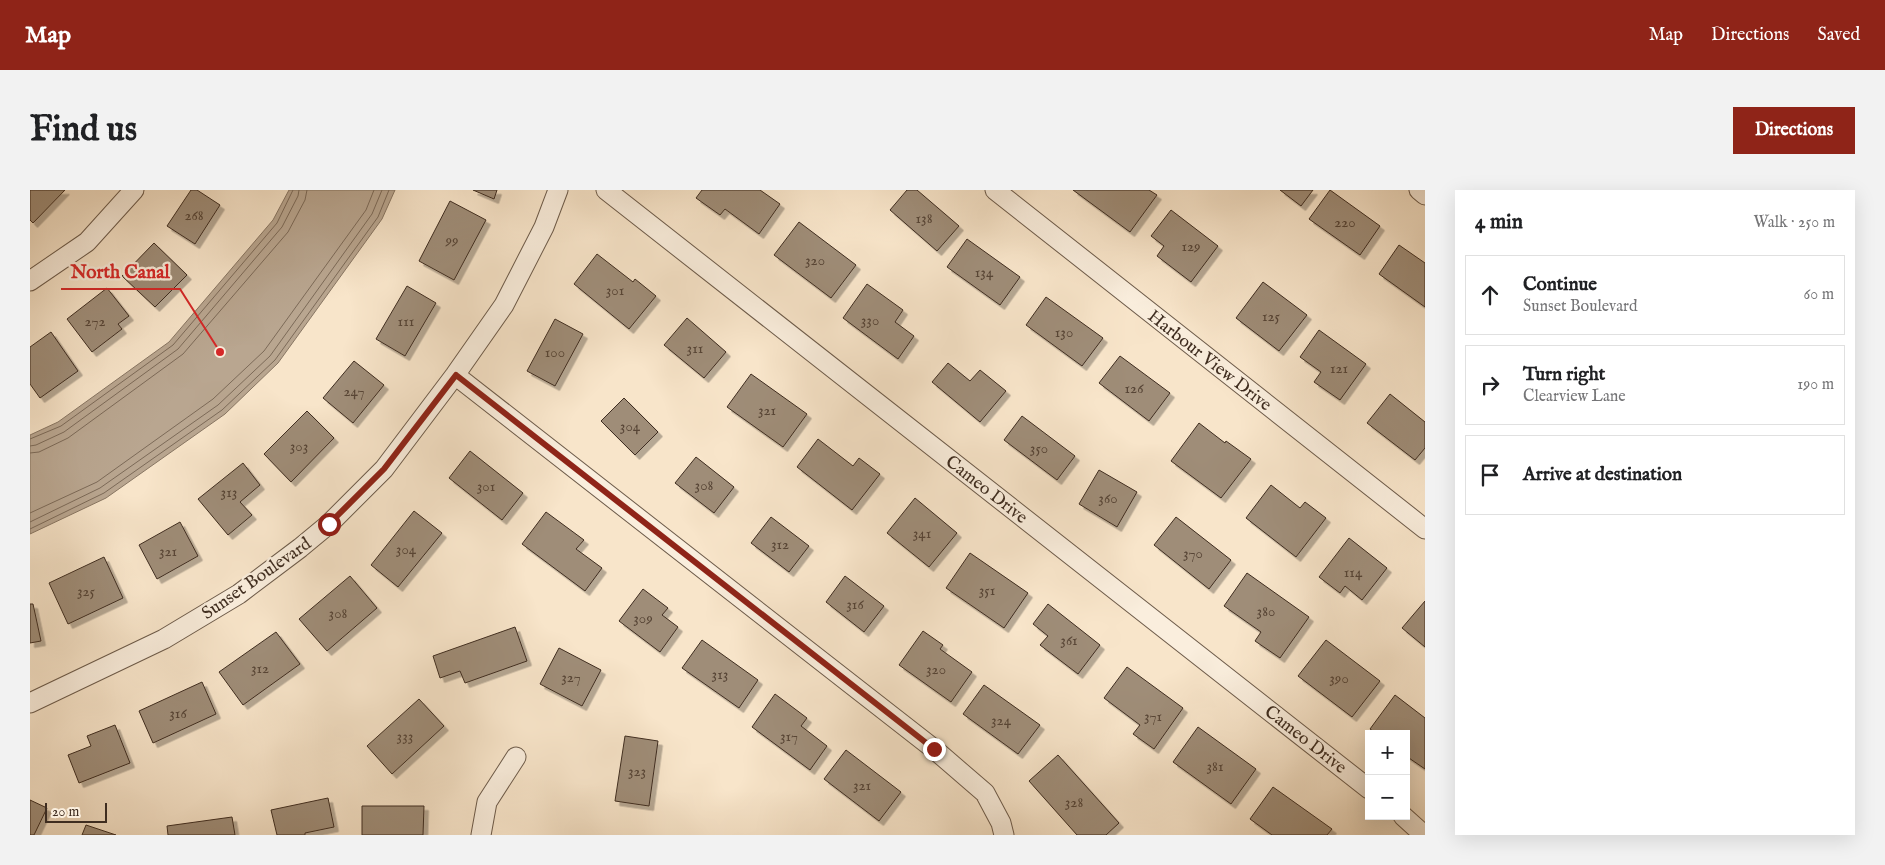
<!DOCTYPE html>
<meta charset="utf-8">
<style>
:root{--surface:#fff;--page:#f2f2f2;--text:#202124;--muted:#757577;--line:#e0e0e0;--accent:#8f2418}
body{margin:0;font-family:"IM FELL English",serif;background:var(--page);color:var(--text)}
.controls{position:absolute;right:15px;bottom:15px;display:grid;overflow:hidden;border-radius:0px;box-shadow:0 5px 20px #0002}
.controls button{width:45px;height:45px;display:grid;place-items:center;padding:0;border:0;border-bottom:1px solid var(--line);background:var(--surface);color:var(--text);font:25px sans-serif}
.scale{position:absolute;left:15px;bottom:12px;width:62px;box-sizing:border-box;padding-left:5px;border:2px solid #3f2d20;border-top:0;font-size:14px;line-height:18px;white-space:nowrap;color:#3f2d20;-webkit-text-stroke:4px #faeedd;paint-order:stroke}
.stop{position:absolute;width:15px;height:15px;margin:-11px;border:4px solid #8f2418;border-radius:50%;background:#fff}
.stop.end{background:#8f2418;border-color:#fff;box-shadow:0 1px 5px #0008}
.list{margin:0;padding:0;list-style:none}
h2{display:flex;justify-content:space-between;align-items:center;height:65px;margin:0;padding:0 20px;font-size:21px}
h2 small{font-size:16px;font-weight:400;color:var(--muted)}
.list li{display:grid;grid-template-columns:32px 1fr auto;gap:15px;align-items:center;box-sizing:border-box;height:80px;margin:0 10px 10px;padding:0 10px;border:1px solid var(--line);border-radius:0px}
.list b{display:block;font-size:19px;white-space:nowrap}
.list p{margin:0;font-size:16px;white-space:nowrap;color:var(--muted)}
.list em{font-size:16px;font-style:normal;color:var(--muted)}
.icon{flex:none;width:28px;height:28px;fill:none;stroke:currentColor;stroke-width:2;stroke-linecap:round;stroke-linejoin:round}
.map{position:relative;flex:none;width:1395px;height:645px;overflow:hidden;border-radius:0px}
header{display:flex;align-items:center;gap:30px;box-sizing:border-box;height:70px;padding:0 25px;background:var(--accent);color:#fff}
header strong{font-size:24px}
nav{display:flex;gap:28px;margin-inline-start:auto;font-size:18px}
.intro{display:flex;align-items:center;justify-content:space-between;box-sizing:border-box;height:120px;padding:0 30px}
h1{margin:0;font-size:35px}
.button{padding:12px 22px;border-radius:0px;background:var(--accent);color:#fff;font-size:18px;font-weight:700}
main{display:flex;gap:30px;padding:0 30px}
aside{flex:1;background:var(--surface);border-radius:0px;box-shadow:0 5px 20px #0002}
.map>svg:first-child{display:block}
.water{fill:#b9a690;stroke:#887663}
.lines{fill:none;stroke-linecap:round;stroke-linejoin:round}
.shore{stroke:#7c6a58;stroke-width:1}
.building{fill:#9f8d78;stroke:#3f2d20;filter:url(#shadow)}
.minor-casing{stroke:#6d5b4a;stroke-width:21}
.minor{stroke:#faeedd;stroke-width:19}
.route{stroke:#8f2418;stroke-width:6}
.labels{text-anchor:middle;stroke-width:4.5;stroke-linejoin:round;paint-order:stroke}
.number-label{font-size:15px;fill:#574536}
.street-label{font-size:18px;fill:#3f2d20;stroke:#faeedd}
.leader{fill:none;stroke:#d62828;stroke-width:2}
.callout-dot{fill:#d62828;stroke:#faeedd;stroke-width:2}
.callout-label{font-size:19px;text-anchor:middle;font-weight:bold;fill:#d62828;stroke:#faeedd;stroke-width:4.5;stroke-linejoin:round;paint-order:stroke}
</style>
<header>
<strong>Map</strong>
<nav><a>Map</a><a>Directions</a><a>Saved</a></nav>
</header>
<div class="intro"><h1>Find us</h1><a class="button">Directions</a></div>
<main>
<div class="map">
<svg width="1395" height="645" viewBox="0 0 1395 645">
<defs>
<filter id="shadow"><feDropShadow dx="4.5" dy="4.5" stdDeviation="0" flood-color="#0004"/></filter>
</defs>
<rect width="100%" height="100%" fill="#f8e5ca"/>
<filter id="stains"><feTurbulence type="fractalNoise" baseFrequency=".004" numOctaves="4"/><feColorMatrix values="0 0 0 0 .2 0 0 0 0 .09 0 0 0 0 .02 0 0 0 .5 -.17"/></filter>
<radialGradient id="worn" r=".72"><stop offset=".6" stop-color="#630" stop-opacity="0"/><stop offset="1" stop-color="#630" stop-opacity=".3"/></radialGradient>
<path class="water" d="M259,0H365L352,29L248,173L195,224L76,308L0,344V245L28,232L139,152L243,30Z"/>
<g class="lines">
<path class="shore" d="M0,249L31,236L143,155L247,33L263,0
M0,256L6,255L34,242L148,159L252,37L268,6L269,0
M0,263L9,262L38,248L153,164L258,42L275,10L277,0
M0,323L67,292L183,209L234,161L336,20L344,0
M0,332L70,298L188,215L240,166L342,24L352,0
M0,339L74,303L192,220L245,170L348,27L359,0"/>
</g>
<path class="building" d="M0,0H35L3,33L0,30Z
M161,0H167L190,15L165,54L137,36Z
M443,0H467L464,9Z
M672,0H730L750,14L729,44L695,19L690,25L666,8Z
M877,0H887L929,36L907,61L860,20Z
M1043,0H1119L1127,5L1100,42Z
M1250,0H1283L1271,16Z
M1300,0L1350,36L1330,65L1279,29Z
M420,11L456,30L424,90L389,71Z
M1141,20L1188,56L1161,92L1127,66L1134,56L1121,46Z
M769,32L826,75L801,108L744,65Z
M937,49L990,87L970,115L917,77Z
M124,53L157,85L125,117L92,86Z
M1369,55L1395,73V117L1349,84Z
M567,64L603,92L605,89L626,106L599,139L544,94Z
M1233,92L1277,125L1249,161L1206,128Z
M837,94L873,120L865,132L884,146L868,169L813,128Z
M377,96L406,113L375,166L346,149Z
M77,98L99,126L88,134L92,139L62,162L37,129Z
M1016,107L1073,148L1052,176L996,135Z
M657,128L696,162L674,188L634,155Z
M525,129L553,144L525,196L497,181Z
M1289,140L1336,174L1310,210L1284,192L1291,182L1270,167Z
M21,142L48,181L10,208L0,194V157Z
M1090,166L1140,203L1119,231L1069,193Z
M324,171L354,195L323,233L293,208Z
M918,173L940,191L950,180L976,201L950,232L902,192Z
M721,184L777,224L753,257L697,217Z
M1360,204L1395,232V258L1385,270L1337,233Z
M594,208L628,242L605,265L571,231Z
M277,221L304,248L261,292L234,264Z
M992,226L1045,266L1027,290L974,250Z
M1169,233L1195,253L1196,251L1221,269L1191,308L1141,271Z
M788,249L823,276L829,268L850,284L822,320L767,277Z
M440,261L493,303L472,330L419,288Z
M666,267L704,297L684,323L645,293Z
M213,273L230,295L210,312L222,325L198,345L168,309Z
M1069,280L1107,302L1087,337L1049,314Z
M1241,295L1270,318L1275,312L1296,328L1266,367L1216,328Z
M885,308L927,343L899,377L857,343Z
M384,321L412,343L368,397L341,375Z
M516,322L554,350L546,359L572,378L555,401L492,354Z
M741,327L779,356L759,382L721,353Z
M1146,327L1201,370L1179,399L1124,355Z
M150,332L168,366L127,389L109,355Z
M1319,348L1357,378L1332,410L1315,396L1310,403L1289,387Z
M940,363L998,403L974,438L916,398Z
M74,367L93,408L38,434L19,393Z
M1217,383L1279,427L1250,468L1225,451L1231,442L1194,416Z
M320,386L347,418L297,461L269,429Z
M815,386L854,416L834,442L796,412Z
M613,399L638,418L632,425L648,437L630,462L589,431Z
M1395,411V457L1372,438Z
M0,414H3L11,451L0,453Z
M1018,414L1070,455L1048,484L1010,455L1018,446L1003,434Z
M485,437L497,471L435,493L430,481L410,488L403,466Z
M893,441L913,455L910,459L942,482L921,512L869,475Z
M246,442L270,474L213,515L189,482Z
M672,450L728,490L709,518L652,478Z
M1296,450L1350,491L1322,527L1268,486Z
M529,458L571,480L552,516L510,494Z
M1097,477L1153,518L1124,559L1103,544L1110,535L1074,508Z
M172,492L186,524L123,553L109,521Z
M954,495L1010,535L988,564L933,524Z
M745,504L777,528L771,536L797,556L780,580L722,537Z
M1365,505L1395,528V579L1376,566V544H1347L1340,539Z
M389,509L414,536L362,584L337,556Z
M85,535L100,573L49,593L38,565L61,556L57,546Z
M1168,537L1226,579L1201,614L1143,572Z
M595,546L628,551L619,616L585,611Z
M816,560L871,602L849,631L794,589Z
M1028,565L1089,633L1076,645H1047L999,591Z
M1243,597L1302,639L1297,645H1242L1220,629Z
M298,608L304,637L275,643V645H247L241,620Z
M0,610L17,618L4,645H0Z
M332,616H394L393,645H332Z
M202,627L205,645H138L137,636Z
M56,635L86,645H52Z"/>
<g class="lines">
<g class="minor-casing">
<path id="minor" d="M576,0L1339,599
M965,0L1395,339
M1389,0L1395,5
M0,91L57,52L104,0
M425,185L904,559L955,603L971,633L974,645
M0,513L134,449L209,404L270,358L299,334L354,279L425,185L474,115L514,37L528,0
M1373,626L1394,645
M451,645L457,612L486,567"/>
</g>
<use href="#minor" class="minor"/>
</g>
<g class="lines">
<path class="route" d="M299,334L354,279L426,185L904,559"/>
</g>
<g class="labels">
<g class="number-label">
<text x="164" y="30">268</text>
<text x="894" y="33">138</text>
<text x="1315" y="37">220</text>
<text x="422" y="55">99</text>
<text x="1161" y="61">129</text>
<text x="785" y="75">320</text>
<text x="954" y="87">134</text>
<text x="585" y="105">301</text>
<text x="1241" y="131">125</text>
<text x="840" y="135">330</text>
<text x="65" y="136">272</text>
<text x="376" y="136">111</text>
<text x="1034" y="147">130</text>
<text x="665" y="163">311</text>
<text x="525" y="167">100</text>
<text x="1309" y="183">121</text>
<text x="1104" y="203">126</text>
<text x="324" y="206">247</text>
<text x="737" y="225">321</text>
<text x="600" y="241">304</text>
<text x="269" y="261">303</text>
<text x="1009" y="263">350</text>
<text x="674" y="300">308</text>
<text x="456" y="301">301</text>
<text x="199" y="307">313</text>
<text x="1078" y="313">360</text>
<text x="892" y="348">341</text>
<text x="750" y="359">312</text>
<text x="376" y="364">304</text>
<text x="138" y="366">321</text>
<text x="1163" y="368">370</text>
<text x="1323" y="387">114</text>
<text x="957" y="405">351</text>
<text x="56" y="406">325</text>
<text x="825" y="419">316</text>
<text x="1236" y="426">380</text>
<text x="308" y="428">308</text>
<text x="613" y="433">309</text>
<text x="1039" y="455">361</text>
<text x="230" y="483">312</text>
<text x="906" y="484">320</text>
<text x="690" y="489">313</text>
<text x="541" y="492">327</text>
<text x="1309" y="493">390</text>
<text x="148" y="528">316</text>
<text x="1123" y="531">371</text>
<text x="971" y="535">324</text>
<text x="375" y="551">333</text>
<text x="759" y="551">317</text>
<text x="1185" y="581">381</text>
<text x="607" y="586">323</text>
<text x="832" y="600">321</text>
<text x="1044" y="617">328</text>
</g>
<g class="street-label">
<text transform="translate(1180 170) rotate(38)" y="6">Harbour View Drive</text>
<text transform="translate(957 299) rotate(38)" y="6">Cameo Drive</text>
<text transform="translate(226 388) rotate(-35)" y="6">Sunset Boulevard</text>
<text transform="translate(1276 549) rotate(38)" y="6">Cameo Drive</text>
</g>
</g>
<path class="leader" d="M190 162L150 99H31"/>
<circle class="callout-dot" cx="190" cy="162" r="5"/>
<g class="callout-label">
<text x="90" y="88">North Canal</text>
</g>
<rect width="100%" height="100%" filter="url(#stains)"/>
<rect width="100%" height="100%" fill="url(#worn)"/>
</svg>
<div class="controls">
<button>+</button>
<button>−</button>
</div>
<div class="scale">20 m</div>
<div class="stop" style="left:299px;top:334px"></div>
<div class="stop end" style="left:904px;top:559px"></div>
</div>
<aside>
<h2>4 min<small>Walk · 250 m</small></h2>
<ul class="list">
<li><svg class="icon" aria-label="ahead" viewBox="0 0 24 24"><path d="M12 20V5M6 11l6-6 6 6"/></svg><div><b>Continue</b><p>Sunset Boulevard</p></div><em>60 m</em></li>
<li><svg class="icon" aria-label="right" viewBox="0 0 24 24"><path d="M7 20v-9h11M14 6l5 5-5 5"/></svg><div><b>Turn right</b><p>Clearview Lane</p></div><em>190 m</em></li>
<li><svg class="icon" aria-label="arrive" viewBox="0 0 24 24"><path d="M6 21V4h12l-3 4 3 4H6"/></svg><div><b>Arrive at destination</b></div></li>
</ul>
</aside>
</main>
